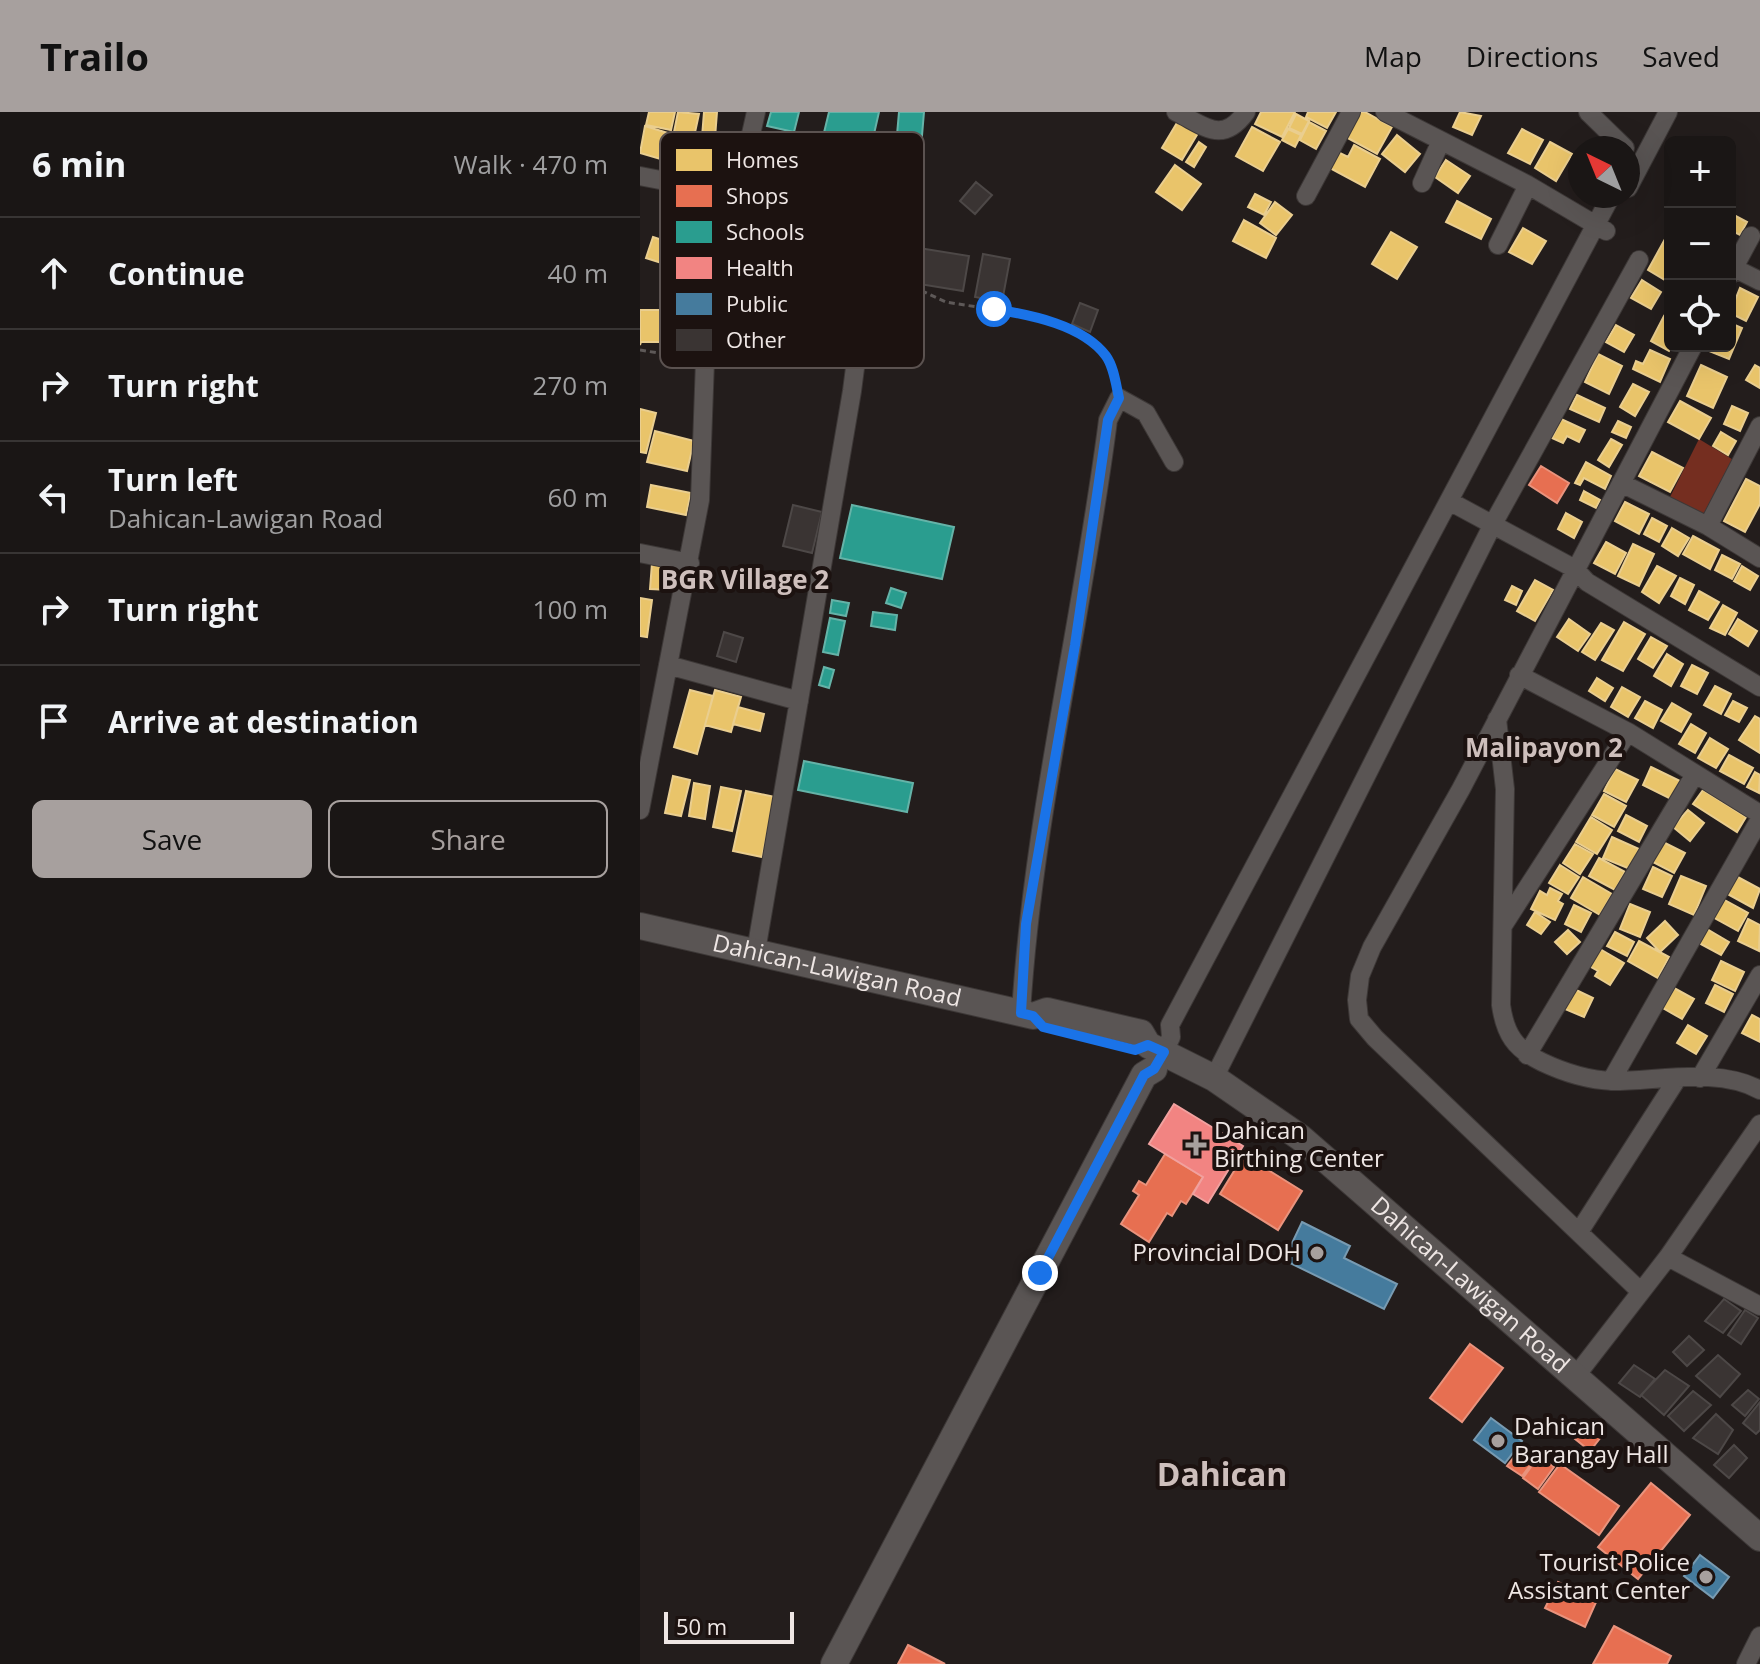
<!DOCTYPE html>
<meta charset="utf-8">
<style>
:root{--surface:#1a1615;--page:#231f1e;--text:#f1f3f6;--muted:#9f9fa0;--line:#383534;--accent:#a7a09e}
body{margin:0;font-family:"Open Sans",sans-serif;background:var(--page);color:var(--text)}
.controls{position:absolute;right:24px;top:24px;display:grid;overflow:hidden;border-radius:12px;box-shadow:0 8px 32px #0002}
.controls button{width:72px;height:72px;display:grid;place-items:center;padding:0;border:0;border-bottom:2px solid var(--line);background:var(--surface);color:var(--text);font:40px sans-serif}
.compass{position:absolute;left:928px;top:24px;width:72px;height:72px;border-radius:50%;background:var(--surface);box-shadow:0 8px 32px #0002;rotate:317deg}
.scale{position:absolute;left:24px;bottom:20px;width:130px;box-sizing:border-box;padding-left:8px;border:4px solid #eee6e4;border-top:0;font-size:22px;line-height:28px;white-space:nowrap;color:#eee6e4;-webkit-text-stroke:6px #1c1210;paint-order:stroke}
.stop{position:absolute;width:24px;height:24px;margin:-18px;border:6px solid #1a73e8;border-radius:50%;background:#fff}
.stop.end{background:#1a73e8;border-color:#fff;box-shadow:0 2px 8px #0008}
.list{margin:0;padding:0;list-style:none}
h2{display:flex;justify-content:space-between;align-items:center;height:104px;margin:0;padding:0 32px;font-size:34px}
h2 small{font-size:26px;font-weight:400;color:var(--muted)}
.list li{display:grid;grid-template-columns:52px 1fr auto;gap:24px;align-items:center;box-sizing:border-box;height:112px;padding:0 32px;border-top:2px solid var(--line)}
.list b{display:block;font-size:30px;white-space:nowrap}
.list p{margin:0;font-size:26px;white-space:nowrap;color:var(--muted)}
.list em{font-size:26px;font-style:normal;color:var(--muted)}
.actions{display:flex;gap:16px;padding:24px 32px}
.actions a{flex:1;padding:18px 0;border:2px solid var(--accent);border-radius:12px;text-align:center;font-size:28px;color:var(--accent)}
.actions .main{background:var(--accent);color:#111}
.icon{flex:none;width:44px;height:44px;fill:none;stroke:currentColor;stroke-width:2;stroke-linecap:round;stroke-linejoin:round}
.map{position:relative;flex:none;width:1120px;height:1552px;overflow:hidden}
header{display:flex;align-items:center;gap:48px;box-sizing:border-box;height:112px;padding:0 40px;background:var(--accent);color:#111}
header strong{font-size:38px}
nav{display:flex;gap:44px;margin-inline-start:auto;font-size:28px}
main{display:flex}
aside{flex:1;background:var(--surface)}
.map>svg:first-child{display:block}
.forest{fill:#752e20}
.homes{fill:#e9c46a;stroke:#eace8f;stroke-width:2}
.shops{fill:#e76f51;stroke:#e9937d;stroke-width:2}
.schools{fill:#2a9d8f;stroke:#65b3a8;stroke-width:2}
.health{fill:#f28482;stroke:#f1a19f;stroke-width:2}
.public{fill:#457b9d;stroke:#789bb2;stroke-width:2}
.building{fill:#3a3433;stroke:#4d4847;stroke-width:2}
.lines{fill:none;stroke-linecap:round;stroke-linejoin:round}
.street-casing{stroke:#3d3837;stroke-width:20}
.secondary-casing{stroke:#3d3837;stroke-width:28}
.path{stroke:#5e5958;stroke-width:3;stroke-dasharray:6 4;stroke-linecap:butt}
.street{stroke:#5a5554;stroke-width:18}
.secondary{stroke:#5a5554;stroke-width:26}
.route{stroke:#1a73e8;stroke-width:10}
.poi-dot{fill:#a7a09e;stroke:#1c1210;stroke-width:3}
.labels{text-anchor:middle;stroke-width:8;stroke-linejoin:round;paint-order:stroke}
.street-label{font-size:24px;fill:#eee6e4;stroke:#1c1210}
.poi-label{font-size:24px;fill:#eee6e4;stroke:#1c1210;text-anchor:start}
.neighbourhood-label{font-size:26px;font-weight:bold;fill:#cebfbc;stroke:#1c1210}
.district-label{font-size:32px;font-weight:bold;fill:#cebfbc;stroke:#1c1210}
.key{fill:#1c1210;stroke:#5b5250;stroke-width:2}
.key-label{font-size:22px;fill:#eee6e4}
</style>
<header>
<strong>Trailo</strong>
<nav><a>Map</a><a>Directions</a><a>Saved</a></nav>
</header>
<main>
<aside>
<h2>6 min<small>Walk · 470 m</small></h2>
<ul class="list">
<li><svg class="icon" aria-label="ahead" viewBox="0 0 24 24"><path d="M12 20V5M6 11l6-6 6 6"/></svg><div><b>Continue</b></div><em>40 m</em></li>
<li><svg class="icon" aria-label="right" viewBox="0 0 24 24"><path d="M7 20v-9h11M14 6l5 5-5 5"/></svg><div><b>Turn right</b></div><em>270 m</em></li>
<li><svg class="icon" aria-label="left" viewBox="0 0 24 24"><path d="M17 20v-9H6M10 6l-5 5 5 5"/></svg><div><b>Turn left</b><p>Dahican-Lawigan Road</p></div><em>60 m</em></li>
<li><svg class="icon" aria-label="right" viewBox="0 0 24 24"><path d="M7 20v-9h11M14 6l5 5-5 5"/></svg><div><b>Turn right</b></div><em>100 m</em></li>
<li><svg class="icon" aria-label="arrive" viewBox="0 0 24 24"><path d="M6 21V4h12l-3 4 3 4H6"/></svg><div><b>Arrive at destination</b></div></li>
</ul>
<div class="actions"><a class="main">Save</a><a>Share</a></div>
</aside>
<div class="map">
<svg width="1120" height="1552" viewBox="0 0 1120 1552">
<rect width="100%" height="100%" fill="#231d1c"/>
<path class="forest" d="M1059,327L1100,352L1068,414L1026,393Z"/>
<path class="homes" d="M9,0H35L31,18L6,13Z
M38,0L59,2L54,25L34,20Z
M64,0H77L75,26L62,25Z
M621,0H655L642,25L615,12Z
M668,0H696L687,16L666,5Z
M717,0H725L752,15L737,42L704,24Z
M820,0L841,4L832,23L813,15Z
M656,2L669,9L662,22L649,16Z
M538,9L558,21L542,48L522,36Z
M669,10L686,19L676,37L660,28Z
M5,14L31,22L24,48L0,41Z
M612,15L640,30L623,59L596,44Z
M648,17L661,23L655,35L642,28Z
M882,17L903,28L890,52L868,41Z
M757,23L780,42L765,60L742,42Z
M559,30L566,35L554,55L546,50Z
M910,30L932,42L916,69L895,56Z
M714,33L740,47L725,75L688,55L696,39L708,45Z
M806,48L830,64L818,81L795,65Z
M535,53L561,72L542,98L516,80Z
M615,82L631,90L624,103L608,95Z
M817,89L851,107L841,127L806,110Z
M635,90L652,103L636,123L620,111Z
M1090,101L1107,110L1100,123L1090,118Z
M604,108L636,126L626,146L593,129Z
M883,116L906,129L892,152L869,140Z
M751,120L777,135L757,167L732,152Z
M13,125L37,133L31,154L6,146Z
M1025,127L1030,129V159L1025,168L1008,158Z
M1002,168L1021,180L1011,197L991,186Z
M1100,176L1118,185L1106,209L1090,201Z
M0,198H34V230H1L0,233Z
M1024,204L1030,208L1032,234L1029,239L1011,229Z
M1090,211L1102,216L1089,247L1069,239L1071,234H1090Z
M976,213L994,223L984,240L966,230Z
M1010,238L1030,247L1020,270L993,257L996,249L1003,252Z
M958,242L982,254L969,282L945,270Z
M1061,253L1087,265L1073,296L1047,284Z
M1115,253L1120,256V276L1106,268Z
M993,272L1009,280L995,304L980,295Z
M937,283L965,296L959,310L930,297Z
M1040,289L1071,306L1059,327L1028,310Z
M1092,294L1108,301L1100,319L1084,312Z
M0,297L16,301L6,341L0,340Z
M921,307L945,318L939,330L927,324L923,331L912,326Z
M978,309L991,315L986,326L972,320Z
M15,319L54,329L47,359L7,350Z
M1081,320L1096,329L1088,343L1073,334Z
M971,327L982,333L969,355L958,348Z
M1012,340L1043,356L1030,380L999,364Z
M946,350L971,364L965,377L944,366L940,373L935,371Z
M1106,367L1120,374V392L1105,420L1084,409Z
M11,373L51,381L46,403L7,395Z
M944,379L960,388L956,396L940,388Z
M985,390L1009,402L999,422L975,409Z
M926,401L942,410L934,426L918,417Z
M1012,406L1027,414L1019,430L1004,422Z
M1032,416L1049,426L1038,444L1022,434Z
M1053,424L1079,438L1070,457L1043,442Z
M966,430L986,441L975,462L954,451Z
M993,432L1014,442L999,474L978,464Z
M1082,443L1100,452L1092,467L1075,458Z
M12,451L33,453L30,478L10,477Z
M1017,454L1036,464L1019,491L1002,480Z
M1102,454L1118,464L1110,478L1094,469Z
M1040,466L1054,473L1045,492L1031,484Z
M895,468L913,478L895,509L877,499Z
M872,474L882,479L876,493L865,488Z
M1059,479L1079,490L1068,508L1049,498Z
M0,486L12,488L7,525L0,524Z
M1083,493L1097,501L1085,523L1070,516Z
M929,507L950,522L938,539L917,525Z
M1098,507L1117,519L1108,534L1089,522Z
M984,510L1005,522L983,559L962,548Z
M961,511L974,518L955,548L942,540Z
M1011,525L1027,534L1013,556L998,547Z
M1027,542L1043,552L1031,574L1014,564Z
M1052,553L1068,561L1057,582L1041,574Z
M957,566L973,576L965,589L949,579Z
M1075,574L1091,582L1081,602L1064,593Z
M982,575L1000,585L988,605L971,595Z
M50,578L73,584L57,642L34,635Z
M75,578L101,585L91,620L65,613Z
M1005,589L1022,598L1013,616L995,606Z
M1093,589L1107,596L1099,610L1085,603Z
M1032,591L1051,602L1041,620L1021,609Z
M98,595L124,602L120,619L93,612Z
M1115,604L1120,607V641L1099,628Z
M1051,612L1066,621L1055,641L1039,632Z
M1070,626L1088,637L1076,656L1058,646Z
M1089,643L1113,656L1104,672L1080,659Z
M1011,655L1040,669L1031,687L1003,673Z
M975,657L998,668L986,690L964,679Z
M1115,660L1120,663L1119,681L1107,675Z
M33,664L50,668L41,704L25,701Z
M54,671L70,674L65,707L49,704Z
M81,675L101,679L92,719L73,715Z
M1063,678L1106,705L1097,720L1053,692Z
M106,679L135,685L122,745L93,739Z
M964,682L986,694L974,715L952,703Z
M1048,698L1064,711L1050,729L1033,715Z
M986,703L1007,714L999,730L978,719Z
M951,705L972,718L957,742L936,730Z
M972,725L999,737L990,757L963,746Z
M1023,730L1045,741L1034,761L1013,750Z
M935,732L953,742L940,762L923,751Z
M959,746L985,760L975,778L949,764Z
M920,753L939,765L928,782L909,771Z
M1013,755L1032,764L1022,785L1003,777Z
M1094,763L1120,777L1113,796L1084,780Z
M1041,764L1066,774L1054,803L1029,792Z
M943,765L972,782L960,803L931,786Z
M910,776L922,782L918,789L923,792L915,808L891,797L900,779L907,783Z
M1081,786L1108,801L1098,819L1071,804Z
M990,792L1010,800L1000,825L980,817Z
M934,793L951,801L941,820L925,812Z
M895,800L910,810L901,822L887,813Z
M1108,807L1120,813L1119,839L1098,829Z
M1025,809L1038,823L1020,840L1007,826Z
M1067,817L1089,830L1081,843L1059,831Z
M928,818L940,830L927,842L915,830Z
M975,820L994,830L987,844L967,834Z
M999,829L1029,845L1018,866L988,849Z
M960,837L984,851L970,873L955,864L958,859L949,854Z
M1081,849L1104,860L1095,879L1072,868Z
M1075,873L1093,882L1084,900L1066,891Z
M1034,876L1054,887L1042,907L1023,896Z
M934,877L953,886L944,905L925,897Z
M1112,903L1120,907V930L1102,921Z
M1048,913L1067,924L1056,942L1037,931Z"/>
<path class="shops" d="M901,354L929,371L917,391L889,373Z
M525,1042L563,1065L546,1092L541,1089L532,1104L527,1101L509,1130L481,1112L499,1083L493,1079L499,1069L506,1073Z
M604,1043L662,1079L638,1118L580,1082Z
M830,1232L863,1256L822,1310L790,1286Z
M945,1313L961,1325L950,1339L934,1326Z
M878,1340L892,1351L882,1364L867,1354Z
M899,1344L914,1355L898,1377L883,1366Z
M920,1352L979,1394L959,1423L899,1380Z
M1011,1371L1050,1403L998,1467L958,1435Z
M918,1470L957,1488L945,1515L905,1496Z
M974,1514L1031,1544L1027,1552H953Z
M268,1533L305,1552H258Z"/>
<path class="schools" d="M131,0H159L154,20L127,14Z
M189,0H239L229,44L181,33Z
M259,0H284L279,59L254,57Z
M212,393L314,415L302,467L200,446Z
M251,476L266,481L261,496L246,491Z
M192,488L209,491L206,504L190,501Z
M233,500L257,503L255,518L231,514Z
M190,506L205,509L198,543L183,540Z
M184,555L194,558L189,576L179,573Z
M164,649L273,671L267,700L158,678Z"/>
<path class="health" d="M534,992L603,1034L568,1091L553,1082L563,1065L509,1032Z"/>
<path class="public" d="M662,1110L710,1134L704,1146L757,1172L744,1197L644,1148Z
M851,1306L882,1329L865,1351L834,1328Z
M1060,1443L1089,1465L1073,1486L1044,1464Z"/>
<path class="building" d="M336,70L352,83L335,102L320,89Z
M279,136L329,144L323,179L273,171Z
M343,142L370,147L362,190L335,185Z
M440,191L458,198L450,220L432,212Z
M153,393L182,400L172,441L143,434Z
M84,520L103,526L96,550L77,544Z
M1084,1187L1101,1199L1083,1221L1065,1209Z
M1105,1198L1118,1206L1101,1232L1088,1223Z
M1049,1224L1064,1238L1047,1254L1033,1240Z
M1078,1243L1100,1262L1080,1285L1056,1264Z
M994,1253L1015,1267L1000,1285L979,1271Z
M1025,1258L1049,1274L1024,1303L1001,1283Z
M1108,1278L1119,1287L1105,1304L1092,1293Z
M1053,1279L1071,1293L1044,1319L1028,1304Z
M1120,1290V1318L1116,1322L1103,1311Z
M1076,1302L1093,1318L1078,1342L1053,1326Z
M1094,1333L1107,1346L1089,1366L1074,1353Z"/>
<g class="lines">
<g class="street-casing">
<path id="street" d="M536,0C565,14 582,33 606,0
M745,0L888,73L966,119
M948,0L985,36
M0,64L98,83
M782,71L801,29
M988,76L1028,0
M666,84L711,0
M95,92L210,119L227,130L230,140L212,279L116,839
M858,133L888,73
M1094,156L1120,169
M1090,163L1111,124
M981,371L1068,414L1120,446
M809,389L935,457L947,470L1120,575
M1068,414L1120,314
M0,441L50,451
M28,553L159,589
M879,563L988,620L1120,702
M857,607L865,677L861,893C865,922 875,937 902,950C925,961 947,968 973,969C1019,969 1078,955 1120,978
M0,698L60,388L65,249L74,185L116,0
M864,812L988,620
M381,901C393,703 443,506 468,308L479,286L506,301L534,350
M524,940L531,925L530,913L971,84
M887,943L1055,662
M574,966L853,412L999,148
M1060,966L1120,863
M971,969L1120,707
M939,1120L1037,967
M1028,1145L1120,1194
M1000,1179L735,926L719,907L717,888L720,864L732,835L821,677L1053,234
M935,1265L1028,1145L1120,1012
M1106,1552L1120,1524"/>
</g>
<g class="secondary-casing">
<g id="secondary">
<path id="s1" d="M0,814L381,901L393,904L407,899L501,921L508,933L574,966L661,1026L1120,1426"/>
<path d="M194,1552L504,963L514,957"/>
</g>
</g>
<path class="path" d="M245,162L306,190L399,205L454,230L469,247L475,270
M0,238L49,246"/>
<use href="#street" class="street"/>
<use href="#secondary" class="secondary"/>
</g>
<g class="lines">
<path class="route" d="M354,197C391,203 443,213 466,244C474,255 476,273 479,286L468,308L435,533L386,812L381,901L393,904L403,915L495,938L508,933L524,940L514,957L504,963L400,1161"/>
</g>
<g class="poi-dot">
<path d="M552 1021h8v8h8v8h-8v8h-8v-8h-8v-8h8z"/>
<circle cx="677" cy="1141" r="8"/>
<circle cx="858" cy="1329" r="8"/>
<circle cx="1066" cy="1465" r="8"/>
</g>
<g class="labels">
<g class="street-label">
<text dy="8" stroke="none"><textPath href="#s1" startOffset="202">Dahican-Lawigan Road</textPath></text>
<text dy="8" stroke="none"><textPath href="#s1" startOffset="932">Dahican-Lawigan Road</textPath></text>
</g>
<g class="poi-label">
<text x="574" y="1027">Dahican<tspan x="574" dy="28">Birthing Center</tspan></text>
<text x="661" y="1149" text-anchor="end">Provincial DOH</text>
<text x="874" y="1323">Dahican<tspan x="874" dy="28">Barangay Hall</tspan></text>
<text x="1050" y="1459" text-anchor="end">Tourist Police<tspan x="1050" dy="28">Assistant Center</tspan></text>
</g>
<g class="neighbourhood-label">
<text x="105" y="477">BGR Village 2</text>
<text x="904" y="645">Malipayon 2</text>
</g>
<g class="district-label">
<text x="582" y="1374">Dahican</text>
</g>
</g>
<rect x="20" y="20" width="264" height="236" rx="12" class="key"/>
<rect x="36" y="37" width="36" height="22" fill="#e9c46a"/>
<rect x="36" y="73" width="36" height="22" fill="#e76f51"/>
<rect x="36" y="109" width="36" height="22" fill="#2a9d8f"/>
<rect x="36" y="145" width="36" height="22" fill="#f28482"/>
<rect x="36" y="181" width="36" height="22" fill="#457b9d"/>
<rect x="36" y="217" width="36" height="22" fill="#3a3433"/>
<g class="key-label">
<text x="86" y="56">Homes</text>
<text x="86" y="92">Shops</text>
<text x="86" y="128">Schools</text>
<text x="86" y="164">Health</text>
<text x="86" y="200">Public</text>
<text x="86" y="236">Other</text>
</g>
</svg>
<div class="controls">
<button>+</button>
<button>−</button>
<button><svg class="icon" aria-label="locate" viewBox="0 0 24 24"><circle cx="12" cy="12" r="6"/><path d="M12 2v4M12 18v4M2 12h4M18 12h4"/></svg></button>
</div>
<svg class="compass" viewBox="-18 -18 36 36"><path d="M0-13l5 13h-10z" fill="#e53935"/><path d="M0 13l5-13h-10z" fill="#9f9fa0"/></svg>
<div class="scale">50 m</div>
<div class="stop" style="left:354px;top:197px"></div>
<div class="stop end" style="left:400px;top:1161px"></div>
</div>
</main>
